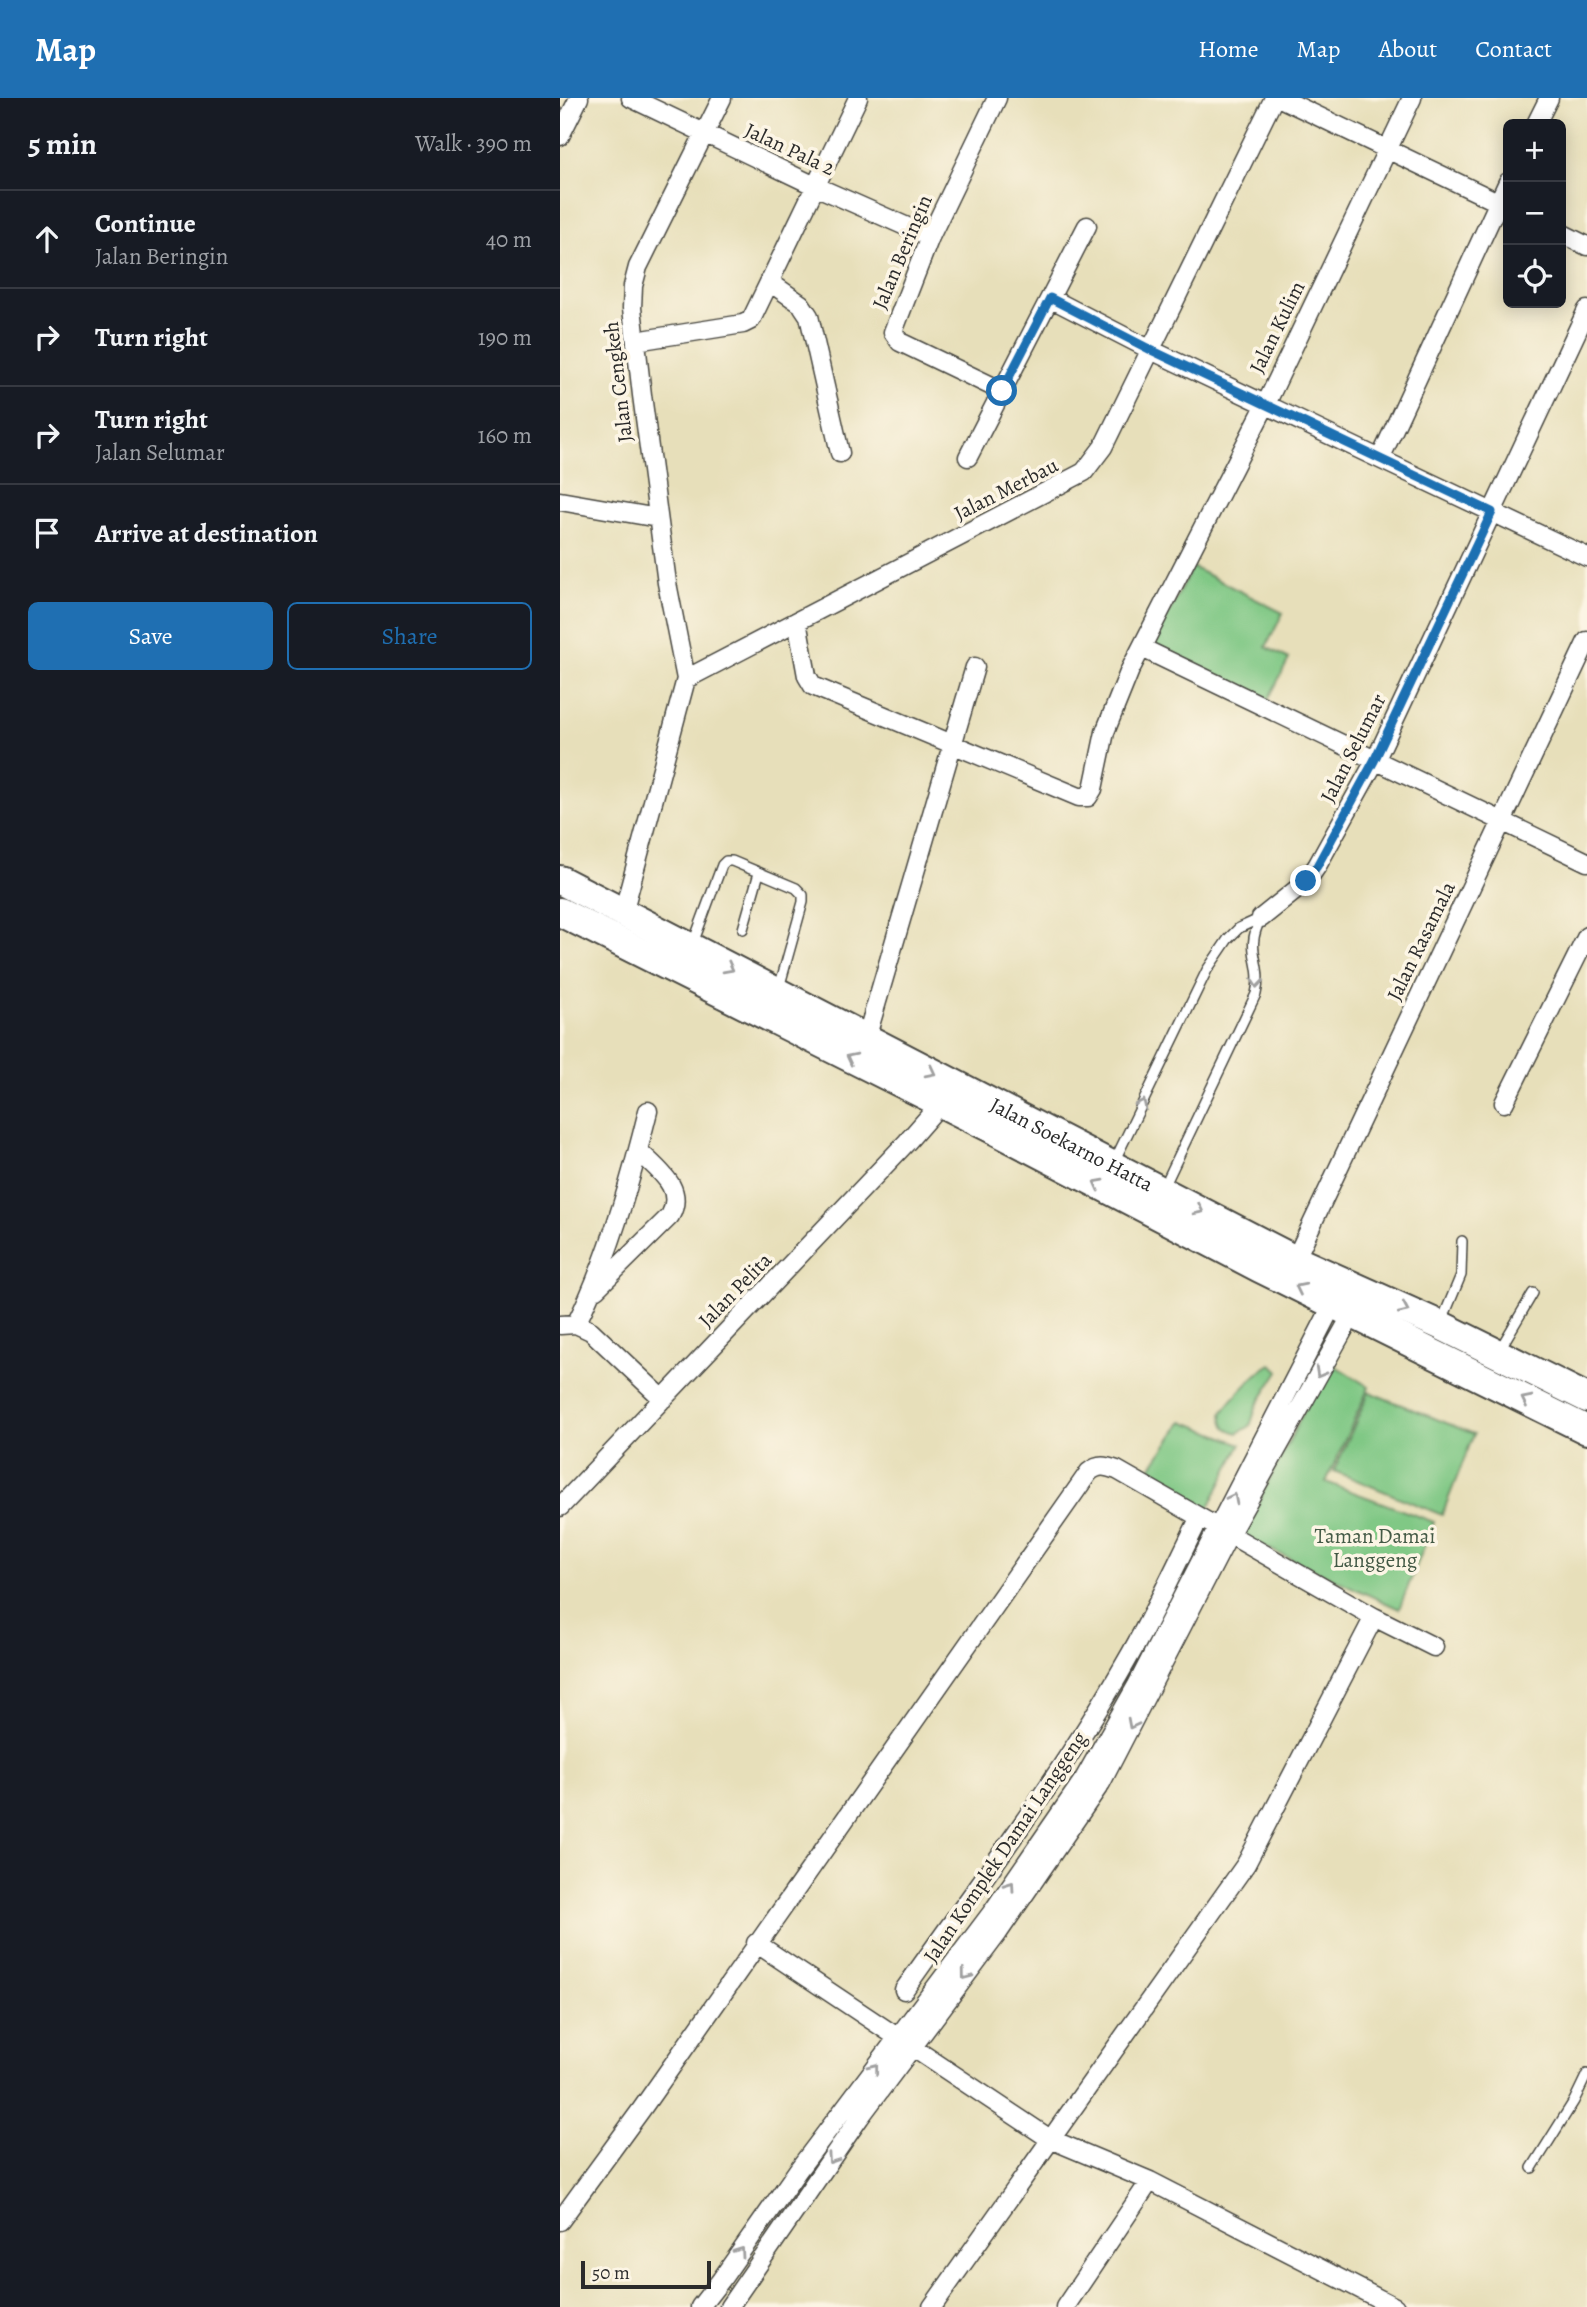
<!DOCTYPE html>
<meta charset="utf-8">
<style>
:root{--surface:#171b24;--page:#20242c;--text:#f1f3f6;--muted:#9ea1a6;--line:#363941;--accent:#1f6fb2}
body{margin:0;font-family:Alegreya,serif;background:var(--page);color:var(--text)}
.controls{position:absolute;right:21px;top:21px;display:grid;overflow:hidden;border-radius:10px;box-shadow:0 4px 18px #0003}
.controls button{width:63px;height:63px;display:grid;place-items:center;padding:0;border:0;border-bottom:2px solid var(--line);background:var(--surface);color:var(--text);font:35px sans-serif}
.scale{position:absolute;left:21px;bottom:18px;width:130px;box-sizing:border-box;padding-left:7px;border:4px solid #2b2b2b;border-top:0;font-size:19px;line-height:24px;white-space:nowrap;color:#2b2b2b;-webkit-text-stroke:5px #fcf5e5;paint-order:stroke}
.stop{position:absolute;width:21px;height:21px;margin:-16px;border:5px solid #1f6fb2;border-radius:50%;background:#fff}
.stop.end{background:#1f6fb2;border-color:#fff;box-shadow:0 2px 7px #0008}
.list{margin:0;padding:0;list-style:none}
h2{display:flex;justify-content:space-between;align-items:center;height:91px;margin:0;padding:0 28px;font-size:30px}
h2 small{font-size:23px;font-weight:400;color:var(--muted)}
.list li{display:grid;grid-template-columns:46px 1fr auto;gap:21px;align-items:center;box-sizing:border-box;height:98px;padding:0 28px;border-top:2px solid var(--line)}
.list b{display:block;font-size:26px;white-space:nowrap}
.list p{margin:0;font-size:23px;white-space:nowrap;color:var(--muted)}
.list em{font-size:23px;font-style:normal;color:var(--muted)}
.actions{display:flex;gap:14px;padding:21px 28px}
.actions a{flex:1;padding:16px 0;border:2px solid var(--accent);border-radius:10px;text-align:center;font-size:24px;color:var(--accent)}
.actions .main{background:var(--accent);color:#fff}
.icon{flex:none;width:38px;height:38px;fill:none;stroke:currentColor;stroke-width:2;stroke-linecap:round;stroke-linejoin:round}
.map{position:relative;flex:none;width:1027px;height:2209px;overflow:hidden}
header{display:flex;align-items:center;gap:42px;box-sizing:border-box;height:98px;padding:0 35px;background:var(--accent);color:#fff}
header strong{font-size:33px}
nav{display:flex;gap:38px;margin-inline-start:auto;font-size:24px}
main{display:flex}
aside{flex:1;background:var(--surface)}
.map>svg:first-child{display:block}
.green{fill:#80c885;stroke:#567a58;stroke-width:2}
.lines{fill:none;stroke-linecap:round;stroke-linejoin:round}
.service-casing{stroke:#474640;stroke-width:12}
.minor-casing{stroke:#474640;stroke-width:21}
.primary-casing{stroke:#474640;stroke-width:32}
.service{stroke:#fff;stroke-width:9}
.minor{stroke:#fff;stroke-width:18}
.primary{stroke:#fff;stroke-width:28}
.oneway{stroke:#a0a0a0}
.route{stroke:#1f6fb2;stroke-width:9}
.labels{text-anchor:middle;stroke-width:7;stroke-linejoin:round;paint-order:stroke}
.street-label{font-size:21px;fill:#2b2b2b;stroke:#fcf5e5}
.park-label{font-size:21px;fill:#445a46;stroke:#fcf5e5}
</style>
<header>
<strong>Map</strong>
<nav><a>Home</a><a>Map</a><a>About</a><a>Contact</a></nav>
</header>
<main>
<aside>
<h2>5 min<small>Walk · 390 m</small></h2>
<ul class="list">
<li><svg class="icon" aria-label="ahead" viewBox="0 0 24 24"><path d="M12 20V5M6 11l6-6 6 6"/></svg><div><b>Continue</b><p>Jalan Beringin</p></div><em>40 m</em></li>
<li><svg class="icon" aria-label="right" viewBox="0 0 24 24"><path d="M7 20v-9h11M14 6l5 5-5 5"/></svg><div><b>Turn right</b></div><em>190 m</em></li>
<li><svg class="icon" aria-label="right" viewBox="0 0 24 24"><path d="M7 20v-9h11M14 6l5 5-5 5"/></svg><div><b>Turn right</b><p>Jalan Selumar</p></div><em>160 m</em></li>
<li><svg class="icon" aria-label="arrive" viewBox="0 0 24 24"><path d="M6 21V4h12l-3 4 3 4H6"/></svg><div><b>Arrive at destination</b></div></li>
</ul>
<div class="actions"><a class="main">Save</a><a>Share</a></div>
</aside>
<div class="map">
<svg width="1027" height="2209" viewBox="0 0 1027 2209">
<rect width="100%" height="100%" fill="#fcf5e5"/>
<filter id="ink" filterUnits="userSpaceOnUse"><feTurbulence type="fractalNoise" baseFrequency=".0143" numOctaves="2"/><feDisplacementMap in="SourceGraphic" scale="14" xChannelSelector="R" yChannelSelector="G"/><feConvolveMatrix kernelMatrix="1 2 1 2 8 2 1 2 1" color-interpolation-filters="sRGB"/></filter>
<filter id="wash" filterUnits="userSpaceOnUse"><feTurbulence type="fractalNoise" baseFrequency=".00686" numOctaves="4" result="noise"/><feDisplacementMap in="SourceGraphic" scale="28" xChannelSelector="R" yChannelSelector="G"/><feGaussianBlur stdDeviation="1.57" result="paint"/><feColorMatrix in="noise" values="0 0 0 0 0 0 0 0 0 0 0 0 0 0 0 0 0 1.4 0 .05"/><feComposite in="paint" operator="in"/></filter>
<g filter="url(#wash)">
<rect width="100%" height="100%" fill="#e7dfba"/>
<path class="green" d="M632,469L723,515L706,549L729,561L707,604L592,548Z
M769,1264L809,1289L766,1384L874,1424L839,1511L681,1438Z
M712,1266L719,1273L697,1307L690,1328L678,1335C665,1331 664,1329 662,1315C670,1303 699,1271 712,1266Z
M809,1294L914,1336L882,1417L774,1373Z
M623,1323L681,1346L648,1411L588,1374Z"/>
</g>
<g filter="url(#ink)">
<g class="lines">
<g class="service-casing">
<path id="service" d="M183,831L199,775
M132,848L162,767L166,763H172L236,790L243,797V804L219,890
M553,1066L647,872L668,841L679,830L701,820
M603,1091L696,896C704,862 683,855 701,820
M881,1225L901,1177L902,1143
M940,1251L973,1195
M972,2070L1014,2003L1027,1976"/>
</g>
<g class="minor-casing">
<path id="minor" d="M71,0L255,88L370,139
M437,0L370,139L333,234L340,244L442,293L527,128
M720,0L948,109
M976,26L989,0
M0,38L19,0
M948,84L820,361L1027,459
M1001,135L1027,148
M211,185L241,206L249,218L280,355
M490,200L591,252L820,361
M76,243L183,226L191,222L298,0
M408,359L442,293
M0,403L98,420
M237,523L247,578L253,588L519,699H528L533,691L545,634L570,572L706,306L852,0
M582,550L1027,764
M126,581L524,374L543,349L714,0
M63,815L126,581L107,485L82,297L72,210L73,188L78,169L162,0
M701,820L746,784L757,768L815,663L1027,212
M306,941L415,569
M944,1005L1027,838
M735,1162L1027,543
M36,1191L110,1118C126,1089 97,1072 78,1052
M16,1226C48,1163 71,1082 88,1013
M0,1227L16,1226L31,1233L103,1301
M0,1409L347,1044L381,1005
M196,1845L490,2041L590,2083L835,2209
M344,1892C420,1784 501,1679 566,1564C593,1518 615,1469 639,1421
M0,2123L81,2012L529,1374C539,1366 545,1368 557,1372L814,1519L874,1549
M140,2209L161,2182L238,2072L433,1813L524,1681L576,1589L773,1206
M169,2209L300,2019L438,1835L541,1685L669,1437L793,1215
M372,2209L686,1766L814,1519
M505,2209L590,2083"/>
</g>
<g class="primary-casing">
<g id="primary">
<path id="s1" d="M0,782L735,1162L880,1227L1027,1300"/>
<path d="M0,814L429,1029L700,1170L1027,1332"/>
</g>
</g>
<use href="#service" class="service"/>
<use href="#minor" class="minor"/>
<use href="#primary" class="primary"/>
</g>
<defs><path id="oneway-chevron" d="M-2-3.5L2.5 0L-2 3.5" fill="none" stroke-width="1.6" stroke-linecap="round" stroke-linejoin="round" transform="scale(1.75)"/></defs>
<g class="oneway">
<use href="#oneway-chevron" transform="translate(169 870) rotate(28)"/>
<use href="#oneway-chevron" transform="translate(697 885) rotate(96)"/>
<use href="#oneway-chevron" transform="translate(291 960) rotate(-153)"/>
<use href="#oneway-chevron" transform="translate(371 974) rotate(27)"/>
<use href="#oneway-chevron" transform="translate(582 1006) rotate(-64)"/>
<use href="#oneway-chevron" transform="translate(538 1086) rotate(-152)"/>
<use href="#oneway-chevron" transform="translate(639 1112) rotate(27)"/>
<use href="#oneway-chevron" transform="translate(740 1190) rotate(-154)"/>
<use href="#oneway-chevron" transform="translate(844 1211) rotate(24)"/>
<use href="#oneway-chevron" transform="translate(760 1275) rotate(119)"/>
<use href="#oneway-chevron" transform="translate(966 1302) rotate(-154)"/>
<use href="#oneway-chevron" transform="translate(673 1400) rotate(-63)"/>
<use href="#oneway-chevron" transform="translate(572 1626) rotate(117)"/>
<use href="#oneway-chevron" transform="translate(450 1788) rotate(-55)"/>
<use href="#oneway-chevron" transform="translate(406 1877) rotate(127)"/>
<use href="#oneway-chevron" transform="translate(314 1970) rotate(-52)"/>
<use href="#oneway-chevron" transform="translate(272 2061) rotate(124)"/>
<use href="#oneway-chevron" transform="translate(180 2154) rotate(-55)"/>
</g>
</g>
<g class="lines" filter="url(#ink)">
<path class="route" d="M442,293L490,200L591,252L932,414L814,663L757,768L746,783"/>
</g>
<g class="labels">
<g class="street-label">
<text transform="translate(230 51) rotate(25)" y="7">Jalan Pala 2</text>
<text transform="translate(342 154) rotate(-67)" y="7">Jalan Beringin</text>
<text transform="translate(717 229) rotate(-64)" y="7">Jalan Kulim</text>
<text transform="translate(58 284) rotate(-97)" y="7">Jalan Cengkeh</text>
<text transform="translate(446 391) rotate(-27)" y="7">Jalan Merbau</text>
<text transform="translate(793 650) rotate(-63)" y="7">Jalan Selumar</text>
<text transform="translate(861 843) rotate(-64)" y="7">Jalan Rasamala</text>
<text dy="7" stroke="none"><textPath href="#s1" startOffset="576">Jalan Soekarno Hatta</textPath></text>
<text transform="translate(175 1192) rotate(-46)" y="7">Jalan Pelita</text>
<text transform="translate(445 1749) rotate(-56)" y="7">Jalan Komplek Damai Langgeng</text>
</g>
<g class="park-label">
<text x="815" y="1445">Taman Damai<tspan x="815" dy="24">Langgeng</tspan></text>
</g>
</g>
</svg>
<div class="controls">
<button>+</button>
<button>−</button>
<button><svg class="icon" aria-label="locate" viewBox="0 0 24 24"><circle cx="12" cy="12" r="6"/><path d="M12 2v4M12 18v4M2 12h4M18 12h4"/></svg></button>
</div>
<div class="scale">50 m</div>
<div class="stop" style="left:442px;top:293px"></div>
<div class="stop end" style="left:746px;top:783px"></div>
</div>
</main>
